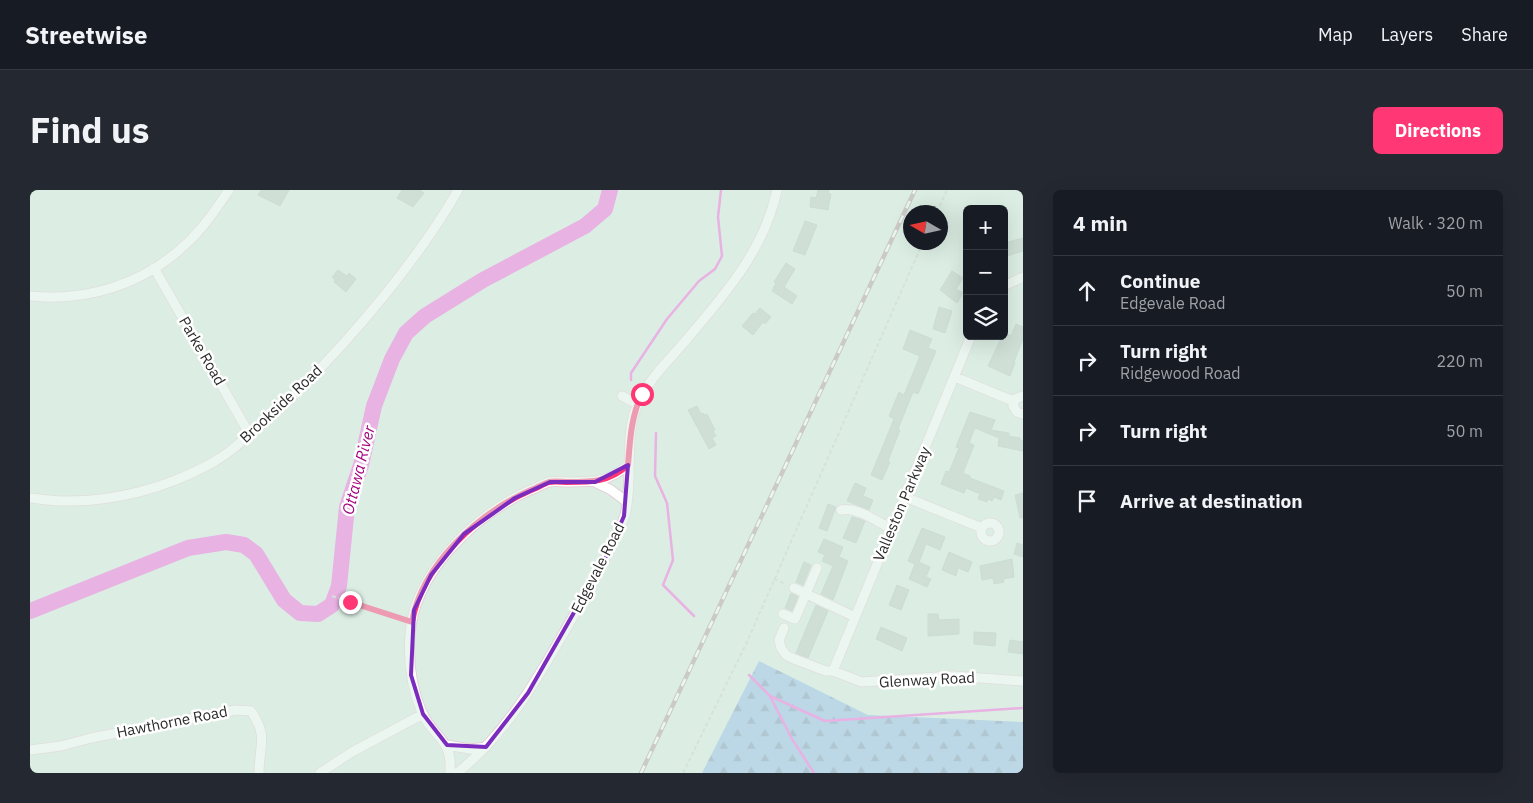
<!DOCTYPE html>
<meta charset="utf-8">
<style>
:root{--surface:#171b24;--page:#242831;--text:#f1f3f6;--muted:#9ea1a6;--line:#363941;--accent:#ff3774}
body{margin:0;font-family:"IBM Plex Sans",sans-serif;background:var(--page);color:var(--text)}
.controls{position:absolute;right:15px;top:15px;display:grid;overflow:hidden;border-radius:8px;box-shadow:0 5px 20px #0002}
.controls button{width:45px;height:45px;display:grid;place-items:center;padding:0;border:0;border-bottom:1px solid var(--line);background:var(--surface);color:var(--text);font:25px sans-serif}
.compass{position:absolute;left:873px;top:15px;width:45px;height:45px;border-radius:50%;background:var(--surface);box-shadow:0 5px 20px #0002;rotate:279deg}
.stop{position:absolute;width:15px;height:15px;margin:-11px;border:4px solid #ff3774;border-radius:50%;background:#fff}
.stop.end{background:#ff3774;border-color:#fff;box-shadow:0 1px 5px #0008}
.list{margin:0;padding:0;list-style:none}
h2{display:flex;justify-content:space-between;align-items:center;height:65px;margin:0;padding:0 20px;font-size:21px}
h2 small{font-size:16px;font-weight:400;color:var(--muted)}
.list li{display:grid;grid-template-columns:32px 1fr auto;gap:15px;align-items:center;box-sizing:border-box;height:70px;padding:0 20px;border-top:1px solid var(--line)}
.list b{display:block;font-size:19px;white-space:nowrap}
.list p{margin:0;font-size:16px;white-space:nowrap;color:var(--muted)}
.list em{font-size:16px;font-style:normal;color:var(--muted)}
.icon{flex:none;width:28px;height:28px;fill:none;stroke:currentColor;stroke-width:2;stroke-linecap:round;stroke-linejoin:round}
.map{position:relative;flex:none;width:993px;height:583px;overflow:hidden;border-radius:8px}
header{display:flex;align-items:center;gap:30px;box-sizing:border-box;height:70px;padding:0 25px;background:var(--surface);border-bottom:1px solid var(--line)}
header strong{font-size:24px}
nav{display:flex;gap:28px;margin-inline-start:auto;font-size:18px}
.intro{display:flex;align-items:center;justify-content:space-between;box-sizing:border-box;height:120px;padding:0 30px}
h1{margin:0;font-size:35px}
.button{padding:12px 22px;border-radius:8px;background:var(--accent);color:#fff;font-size:18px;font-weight:700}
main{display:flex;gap:30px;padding:0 30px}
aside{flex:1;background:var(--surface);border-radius:8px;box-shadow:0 5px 20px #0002}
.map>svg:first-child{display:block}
.forest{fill:url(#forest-firs)}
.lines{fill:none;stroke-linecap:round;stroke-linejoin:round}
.stream{stroke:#f668e1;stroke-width:2.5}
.river{stroke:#f668e1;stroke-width:16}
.building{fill:#beccc5;stroke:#b5c9c0}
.minor-casing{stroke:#e4d1d7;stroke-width:11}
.path{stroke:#d0d0d0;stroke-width:2;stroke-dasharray:4 2.5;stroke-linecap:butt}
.minor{stroke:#fff;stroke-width:9}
.rail-casing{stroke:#b69ea4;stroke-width:4.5}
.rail{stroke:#fff;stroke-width:2.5;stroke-dasharray:8;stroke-linecap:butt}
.route{stroke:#ff3774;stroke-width:6}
.marked{fill:none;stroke:#7b2cbf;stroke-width:4;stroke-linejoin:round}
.labels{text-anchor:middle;stroke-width:5;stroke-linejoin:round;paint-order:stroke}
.street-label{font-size:15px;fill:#2b2b2b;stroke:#fff}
.water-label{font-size:16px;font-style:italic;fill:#a40580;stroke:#fff}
</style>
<header>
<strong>Streetwise</strong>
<nav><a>Map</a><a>Layers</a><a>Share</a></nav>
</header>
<div class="intro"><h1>Find us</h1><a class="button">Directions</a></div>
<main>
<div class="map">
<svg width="993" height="583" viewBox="0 0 993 583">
<defs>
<pattern id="forest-firs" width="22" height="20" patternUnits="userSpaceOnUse" patternTransform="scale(1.25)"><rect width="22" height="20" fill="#95bbe8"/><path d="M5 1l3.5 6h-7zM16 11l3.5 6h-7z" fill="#7a98bc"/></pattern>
</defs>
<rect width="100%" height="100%" fill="#dceee4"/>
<path class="forest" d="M729,471L838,525L993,532V583H672Z"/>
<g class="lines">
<path class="stream" d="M601,190V183L637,129L669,91L685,79L692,66L688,27L691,0
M626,243L625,286L637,313L643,370L633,395L664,426
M719,485L740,506L795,531L993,518
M740,506L762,549L784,583"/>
<path class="river" d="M0,421L158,358L196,352L214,355L226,364L254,410L270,423L288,424L302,415L309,396L317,317L331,275L344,216L362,169L376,143L395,126L453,90L555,36L575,19L580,0"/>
</g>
<path class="building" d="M231,0H259L250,16L228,5Z
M372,0H390L394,3L383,17L367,8Z
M788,0H799L798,3L801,4L798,20L780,17L781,7L786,8Z
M775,31L787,35L775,65L763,61Z
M993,48V61L974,67V53Z
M756,73L765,79L754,97L767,106L762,114L742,101L746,93L744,92Z
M308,80L317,86L319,83L326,89L316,102L304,92L305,90L302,87Z
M922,81L933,88L926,99L933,103L927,113L910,100Z
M909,117L922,121L915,143L903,139Z
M730,118L741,127L735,134L733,132L723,145L712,136L723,123L725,124Z
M986,134L993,137V149L984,172L985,173L980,186L958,176L972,146H974V143L981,146Z
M880,140L902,149L898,158L906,161L888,204L883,202L868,239L870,240L858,271L860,272L852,290L841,285L864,229L859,226L869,202L874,205L890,166L873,159Z
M667,216L671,224L673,223L675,225L677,224L685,240L683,241L686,246L682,248L686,255L679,259L658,220Z
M940,222L965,230L961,240L979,243V246L990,248V250L993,251V261L968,256L969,248L945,238L939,253L944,255L933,283L940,286V288L974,301L971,310L964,307L962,311L958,309L957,312L948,309L950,304L936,298L934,303L911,294L916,281L919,282L929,258L926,257Z
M825,293L836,298L833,306L843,310L839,320L817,311Z
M993,303V328H990L985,305Z
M798,314L806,317L797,341L789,338Z
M822,327L835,331L826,353L813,348Z
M892,338L915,347L910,360L896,354L889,372L900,377L896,387L901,389L897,397L879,389L885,374L878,371Z
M794,349L813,357L809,367L818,371L803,410L791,404L803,376L792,371L795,365L788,362Z
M987,353L993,355V367L984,364Z
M919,362L942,372L938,382L928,378L926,386L912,380Z
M982,369L984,387L973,389L974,392L964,394L963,388L952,390L950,376Z
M774,372L781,375L773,395L766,392Z
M867,395L879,400L871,420L859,415Z
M761,403L768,407L762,421L755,418Z
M786,415L798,421L778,468L766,463Z
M898,424H908L909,430L929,429V444L898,446Z
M851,437L877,448L872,461L846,449Z
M944,442L966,443L965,456L944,454Z
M980,450L993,452V464L978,462Z"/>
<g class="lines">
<g class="minor-casing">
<path id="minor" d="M124,78L220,245
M974,96L993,87
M0,106C57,112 114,94 156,54C173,39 186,19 199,0
M925,187L983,211
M592,206L607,214
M993,206L985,209L983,216L987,222L993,224
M565,292L581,300L597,312
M875,307L952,338
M0,308C11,309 23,311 34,311C84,312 136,298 180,274C200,263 217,247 234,232C262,209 287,182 312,155C355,107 396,56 428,0
M811,320C828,317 847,332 862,339
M951 342a9 9 0 1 1 18 0a9 9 0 1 1-18 0Z
M764,398L825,427
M753,424L765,429L787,378
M754,438L749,450L751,458L756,465L764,469L796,481H803L832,492L923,486L993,491
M803,481L941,146
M417,555L440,559L456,557
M0,560L31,556L61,548L206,520L221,521C239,548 229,554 229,583
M290,583L322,562L393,524
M420,583C423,549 404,548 392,523C382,499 378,471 380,445C384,383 444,326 498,301C505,299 512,294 519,292C525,291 532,292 538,292C563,292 579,292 598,275
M427,583C483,539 516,473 551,413C563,391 576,369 586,346C589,339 593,332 595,325C604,291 593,245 608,213C618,191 635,174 651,156C691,109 734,62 747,0"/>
</g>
<path class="path" d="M907,22L917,0
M744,389L756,394
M302,406L374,429
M653,583L716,454L893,52"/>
<use href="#minor" class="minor"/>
<g class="rail-casing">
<path id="rail" d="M611,583L885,0"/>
</g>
<use href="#rail" class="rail"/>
</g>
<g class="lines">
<path class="route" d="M320,412L382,432C392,374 449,323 501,300C507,298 513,294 519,292C524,291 532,292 538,292C562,292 579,292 598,275C600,251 601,226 612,204"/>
</g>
<path d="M0 0H993V583H0ZM598,275L594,326L578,363L498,503L456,557L417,555L393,524L381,485L384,420L401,385L434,344L485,308L520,292H565Z" fill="#dceee4" fill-opacity=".55" fill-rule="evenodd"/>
<path class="marked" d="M598,275L594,326L578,363L498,503L456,557L417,555L393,524L381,485L384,420L401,385L434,344L485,308L520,292H565Z"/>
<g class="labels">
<g class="street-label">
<text transform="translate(172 161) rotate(60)" y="5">Parke Road</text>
<text transform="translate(251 214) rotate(-43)" y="5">Brookside Road</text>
<text transform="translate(872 314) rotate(-67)" y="5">Valleston Parkway</text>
<text transform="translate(568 378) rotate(-63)" y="5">Edgevale Road</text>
<text transform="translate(897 490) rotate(-3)" y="5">Glenway Road</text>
<text transform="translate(142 532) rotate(-11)" y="5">Hawthorne Road</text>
</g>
<g class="water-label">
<text transform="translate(328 280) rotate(-76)" y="6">Ottawa River</text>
</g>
</g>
</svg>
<div class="controls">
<button>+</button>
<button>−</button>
<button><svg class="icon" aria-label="layers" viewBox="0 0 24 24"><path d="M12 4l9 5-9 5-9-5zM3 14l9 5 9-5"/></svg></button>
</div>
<svg class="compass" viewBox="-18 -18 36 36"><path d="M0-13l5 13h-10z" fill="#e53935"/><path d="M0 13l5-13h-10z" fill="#9ea1a6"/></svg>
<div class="stop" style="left:612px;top:204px"></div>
<div class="stop end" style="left:320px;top:412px"></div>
</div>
<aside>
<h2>4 min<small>Walk · 320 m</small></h2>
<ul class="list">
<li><svg class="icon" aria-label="ahead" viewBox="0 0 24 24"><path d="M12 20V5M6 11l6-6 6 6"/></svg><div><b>Continue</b><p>Edgevale Road</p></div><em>50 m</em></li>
<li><svg class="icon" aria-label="right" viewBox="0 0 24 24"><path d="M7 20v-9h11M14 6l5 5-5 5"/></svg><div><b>Turn right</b><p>Ridgewood Road</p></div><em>220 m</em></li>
<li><svg class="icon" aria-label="right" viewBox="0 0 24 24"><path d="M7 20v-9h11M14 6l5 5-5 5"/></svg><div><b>Turn right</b></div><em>50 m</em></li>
<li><svg class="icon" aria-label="arrive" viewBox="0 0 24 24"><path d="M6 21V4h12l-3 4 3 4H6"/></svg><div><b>Arrive at destination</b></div></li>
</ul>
</aside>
</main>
